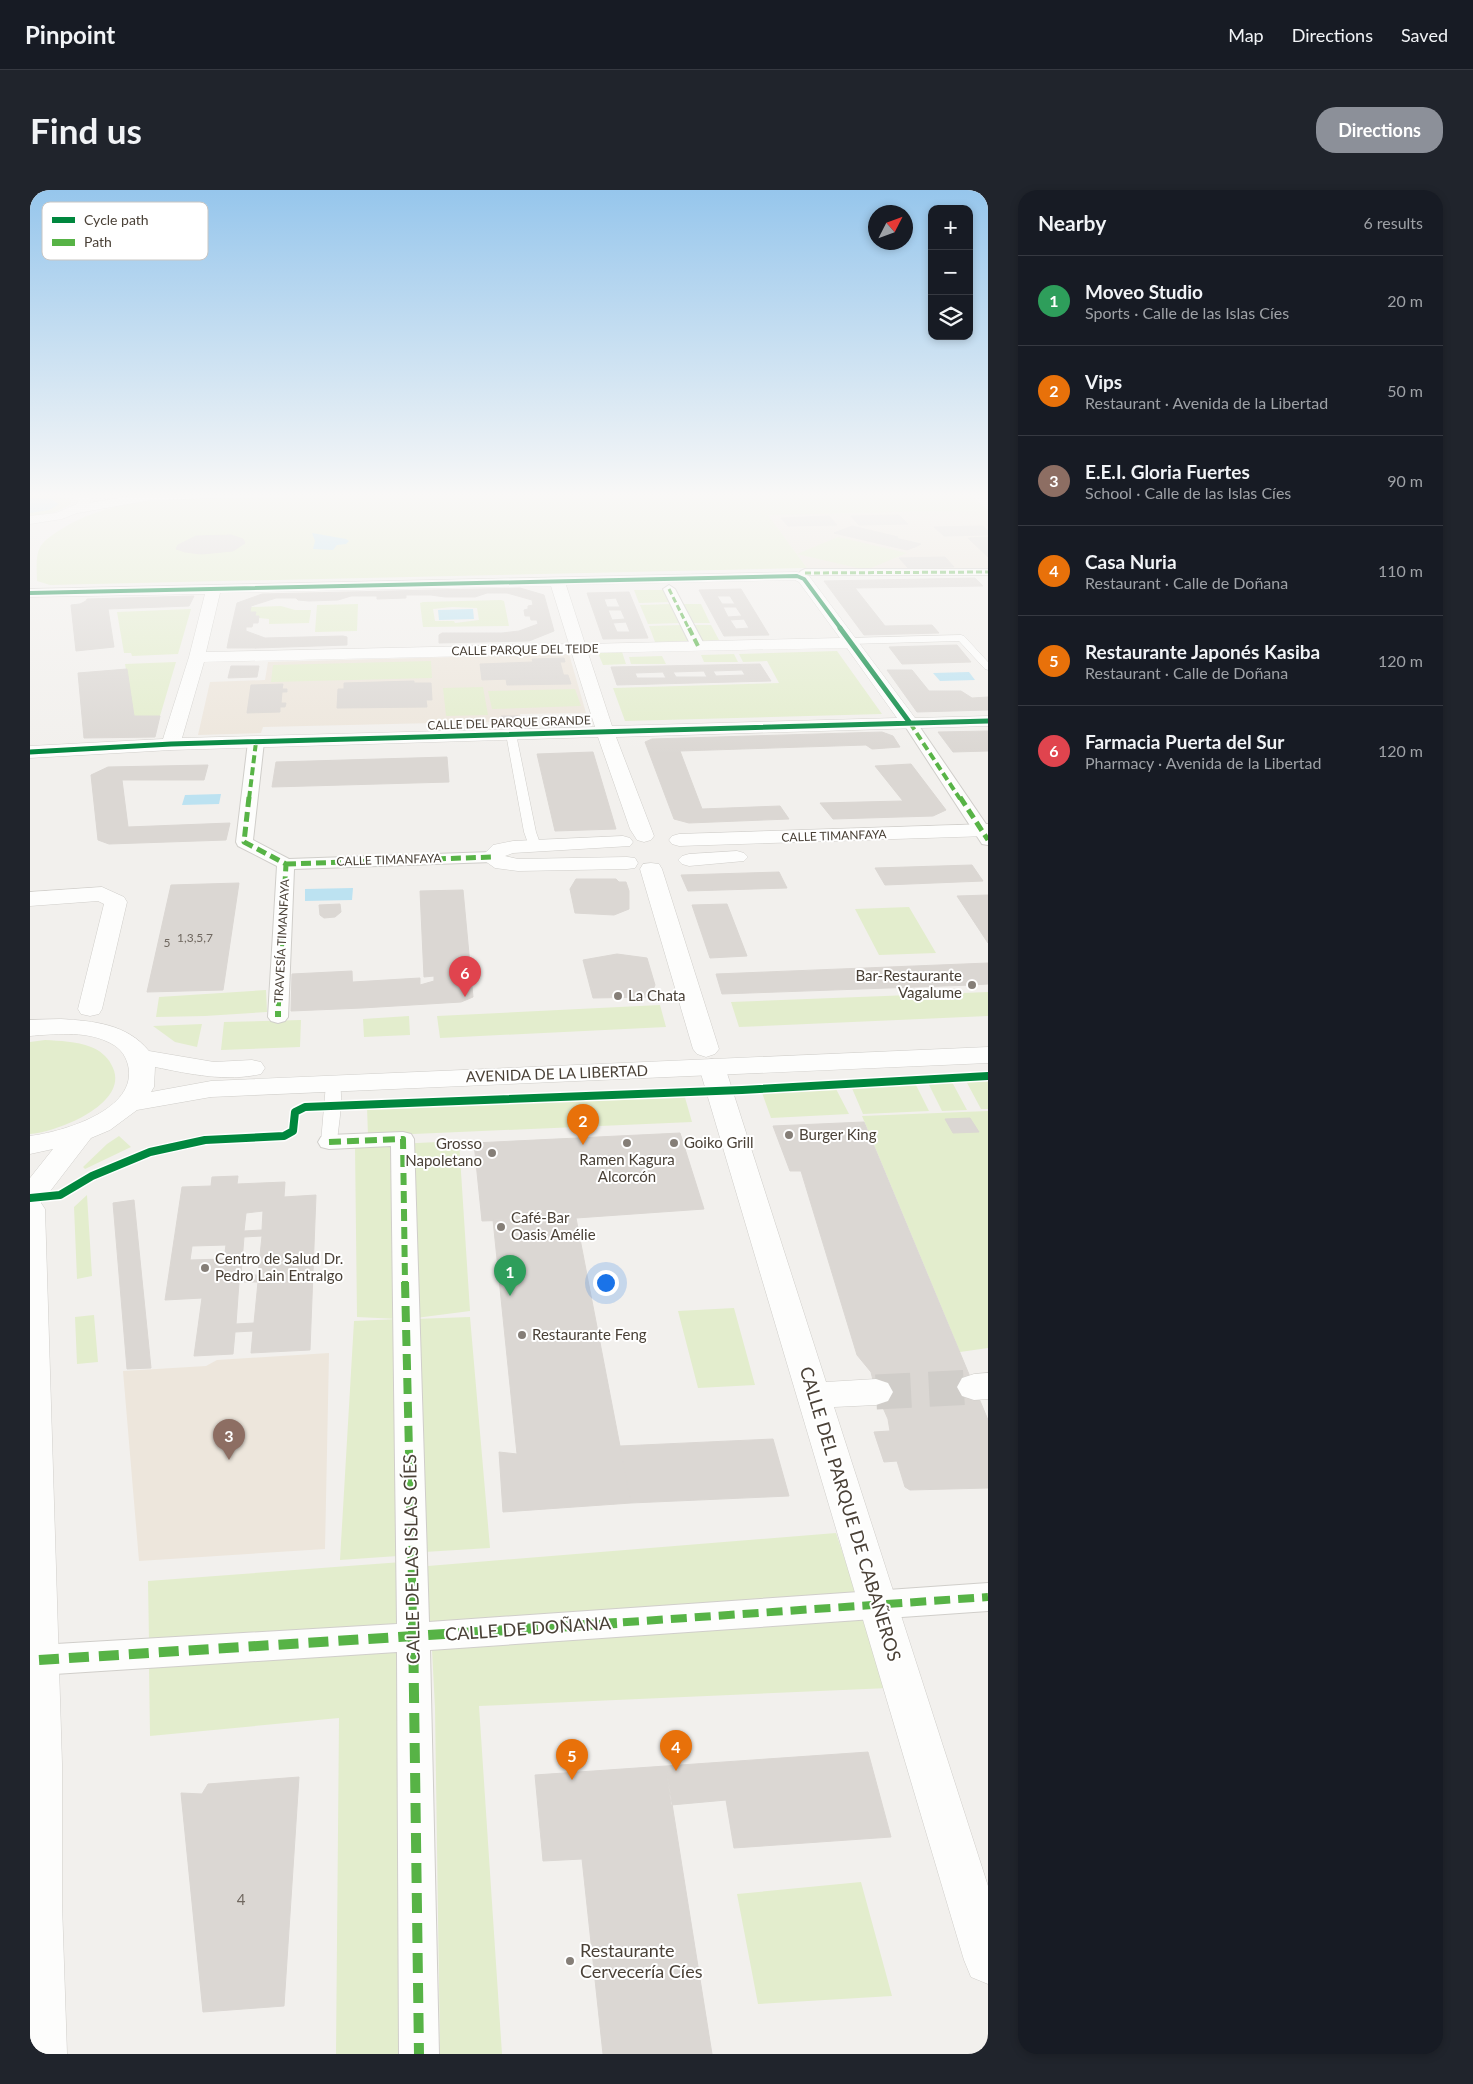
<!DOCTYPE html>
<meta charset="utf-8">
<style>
:root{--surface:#171b24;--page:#20242c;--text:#f1f3f6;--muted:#9ea1a6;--line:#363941;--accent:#8c9099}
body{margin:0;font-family:Lato,sans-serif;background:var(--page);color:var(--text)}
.controls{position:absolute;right:15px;top:15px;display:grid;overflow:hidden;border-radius:10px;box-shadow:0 2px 8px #0003}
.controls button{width:45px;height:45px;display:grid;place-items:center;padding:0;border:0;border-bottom:1px solid var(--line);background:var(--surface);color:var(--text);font:25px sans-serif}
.compass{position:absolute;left:838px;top:15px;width:45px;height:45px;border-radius:50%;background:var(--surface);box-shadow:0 2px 8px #0003;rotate:48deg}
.you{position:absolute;left:575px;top:1092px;width:18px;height:18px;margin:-12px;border:4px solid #fff;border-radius:50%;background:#1a73e8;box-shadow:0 0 0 8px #1a73e833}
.badge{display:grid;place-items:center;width:32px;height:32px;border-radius:50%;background:var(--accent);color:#fff;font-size:16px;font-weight:700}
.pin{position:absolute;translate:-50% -41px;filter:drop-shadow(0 1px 2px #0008)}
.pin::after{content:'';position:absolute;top:26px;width:18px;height:15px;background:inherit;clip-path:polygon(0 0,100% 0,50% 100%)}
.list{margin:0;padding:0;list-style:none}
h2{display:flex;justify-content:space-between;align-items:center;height:65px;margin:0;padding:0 20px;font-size:21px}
h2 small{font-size:16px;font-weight:400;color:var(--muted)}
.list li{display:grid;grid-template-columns:32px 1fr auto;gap:15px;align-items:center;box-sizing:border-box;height:90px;padding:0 20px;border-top:1px solid var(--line)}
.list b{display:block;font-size:19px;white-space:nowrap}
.list p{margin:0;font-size:16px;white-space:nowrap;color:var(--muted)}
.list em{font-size:16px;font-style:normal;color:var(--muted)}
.icon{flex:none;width:28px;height:28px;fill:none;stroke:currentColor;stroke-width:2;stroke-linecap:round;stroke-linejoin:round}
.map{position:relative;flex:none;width:958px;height:1864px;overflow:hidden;border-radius:20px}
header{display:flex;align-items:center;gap:30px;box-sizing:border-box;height:70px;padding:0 25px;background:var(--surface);border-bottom:1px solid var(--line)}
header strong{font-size:24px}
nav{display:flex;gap:28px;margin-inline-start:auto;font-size:18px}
.intro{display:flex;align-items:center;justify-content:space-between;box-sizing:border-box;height:120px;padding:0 30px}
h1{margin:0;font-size:35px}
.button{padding:12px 22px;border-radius:20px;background:var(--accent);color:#fff;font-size:18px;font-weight:700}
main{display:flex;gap:30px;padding:0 30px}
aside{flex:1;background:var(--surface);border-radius:20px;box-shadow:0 2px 8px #0003}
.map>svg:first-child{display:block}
.education{fill:#ede6dc}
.green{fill:#e3edcd;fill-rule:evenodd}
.water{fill:#bce2f1}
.building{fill:#dbd7d3;stroke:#dbd7d3;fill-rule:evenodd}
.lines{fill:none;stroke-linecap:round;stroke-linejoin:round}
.minor-tunnel{stroke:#d0cdc9;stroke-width:35;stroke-dasharray:35 18;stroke-linecap:butt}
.service-casing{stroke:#d0ceca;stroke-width:1}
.pedestrian-casing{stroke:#d0ceca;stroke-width:2}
.minor-casing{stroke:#d0ceca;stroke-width:1}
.tertiary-casing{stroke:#d0ceca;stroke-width:1}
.service{fill:#fdfdfc;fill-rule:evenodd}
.pedestrian{fill:#fdfdfc;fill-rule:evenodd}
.minor{fill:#fdfdfc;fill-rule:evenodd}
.tertiary{fill:#fdfdfc;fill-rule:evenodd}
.quiet-far5{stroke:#57b346;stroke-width:3;stroke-dasharray:6 3;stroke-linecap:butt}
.quiet-far4{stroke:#57b346;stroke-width:4;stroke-dasharray:8 4;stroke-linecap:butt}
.quiet-far3{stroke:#57b346;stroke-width:5;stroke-dasharray:10 5;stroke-linecap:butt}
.quiet-far2{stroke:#57b346;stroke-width:6;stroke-dasharray:12 6;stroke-linecap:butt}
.quiet-far1{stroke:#57b346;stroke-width:8;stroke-dasharray:16 8;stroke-linecap:butt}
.quiet{stroke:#57b346;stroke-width:10;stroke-dasharray:20 10;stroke-linecap:butt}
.cycleway-far2-casing{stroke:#fff;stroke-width:5.5}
.cycleway-far1-casing{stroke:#fff;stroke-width:7}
.cycleway-casing{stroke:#fff;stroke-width:11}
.cycleway-far2{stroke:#00873e;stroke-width:4}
.cycleway-far1{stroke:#00873e;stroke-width:5}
.cycleway{stroke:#00873e;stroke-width:8}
.poi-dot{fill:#857e77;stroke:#fff;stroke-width:2}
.labels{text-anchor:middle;stroke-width:4;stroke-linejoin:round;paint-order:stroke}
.far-street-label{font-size:12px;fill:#4a4137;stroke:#fff}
.number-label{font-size:12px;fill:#706860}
.poi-label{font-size:15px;fill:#4a4137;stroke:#fff;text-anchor:start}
.street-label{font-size:15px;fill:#4a4137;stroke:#fff}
.near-number-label{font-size:15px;fill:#706860}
.near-street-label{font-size:18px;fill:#4a4137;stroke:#fff}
.near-poi-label{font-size:18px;fill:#4a4137;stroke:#fff;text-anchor:start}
.key{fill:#fff;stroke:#c9c6c3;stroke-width:1}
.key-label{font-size:14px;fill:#4a4137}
</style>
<header>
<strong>Pinpoint</strong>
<nav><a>Map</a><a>Directions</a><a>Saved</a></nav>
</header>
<div class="intro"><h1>Find us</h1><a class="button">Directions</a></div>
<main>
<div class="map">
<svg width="958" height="1864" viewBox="0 0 958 1864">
<rect width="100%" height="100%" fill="#f2f0ed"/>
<path class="education" d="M957,320L958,378L780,382L737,324Z
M539,464L556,523L490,524L491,531L233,537L231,543L168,545L180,492L235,490L238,472Z
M299,1163L295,1359L109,1371L93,1181L176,1176L187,1170Z"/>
<path class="green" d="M15,304L39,309L41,312L40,315L23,323L0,326V305Z
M435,304H939L958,320L738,325L777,378L20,395L7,391C7,381 5,367 10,357C14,350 24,344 30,340C70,314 117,310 163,308Z
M808,347L877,363L836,380L767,364Z
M604,400H634L640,412L609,413Z
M471,410L474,411L479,436H476L393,437L390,413L393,412ZM422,417L447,418L449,430L425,433L424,431H405L403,419Z
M328,414L327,441L285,442L287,415Z
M641,414L650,433L618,434L610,415Z
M652,414H671L680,433H662Z
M251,416L265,420H281L279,433L239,434V429L229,428V426H225L226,422H220L221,417Z
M161,419L148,464L102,466L101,463H94L87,422Z
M651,435L659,451L625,452L619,436Z
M663,435H681L689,450L671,451Z
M807,461L852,524L595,531L583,498L749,493L737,471L713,472L709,464Z
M571,462H592L596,474L573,475L568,463Z
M704,464L708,472H674L671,465Z
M632,466L636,474H601L599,467Z
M401,471L402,488L241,492L243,475Z
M146,472L130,526H104L95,474Z
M453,497L458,525L416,526L413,498Z
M545,499L551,516L462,519L458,501Z
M879,717L906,763L849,765L825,719Z
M236,800L237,822L175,826L126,827L129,807Z
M958,802V826L709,837L701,812Z
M630,815L636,837L410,848L407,826Z
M379,826L380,845L334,847L333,829Z
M271,830L270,857L191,860L194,832Z
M172,834L167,857L145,852L123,836Z
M15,850C30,851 46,851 61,857C69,860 77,866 81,874C104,912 28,942 0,944V852Z
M958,890V919H951L936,891Z
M922,892L937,920L912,921L898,893Z
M885,893L899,921L833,924L821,896Z
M805,897L819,924L741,928L731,900Z
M654,904L662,932L338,946L337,917Z
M958,921V1158L930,1162L832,926Z
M89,946L101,957L55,979L53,977L77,954Z
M429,951L440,1121L378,1129L382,1365L310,1370L324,1131L369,1129L327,1127L325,956Z
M57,1005L62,1086L47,1089L44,1017Z
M704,1118L725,1195L668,1198L648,1121Z
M64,1125L68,1172L47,1174L45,1127Z
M440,1127L460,1358L394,1362L385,1129Z
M806,1343L826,1403L399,1432L398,1376Z
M372,1372L373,1437L119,1451L118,1391Z
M837,1428L859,1498L449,1516L472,1864H410L405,1518L402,1460Z
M369,1461L376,1864H306L309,1528L120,1546L119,1477Z
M831,1692L862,1806L728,1814L707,1704Z"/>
<path class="water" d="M0,308L21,309L29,314L19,320L0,323Z
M282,343L316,349L319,351L316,354L307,355L303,360L283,359L285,351Z
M443,419L444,429L409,430L408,420Z
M939,482L945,490L910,491L903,483Z
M191,604L189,614L152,615L155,605Z
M323,698L322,710L275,711V699Z"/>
<path class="building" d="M869,325L878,334L829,335L821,326Z
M799,326L807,335L758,336L751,328Z
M822,336L868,347L851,354L804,343Z
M953,336L958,341V345L914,346L904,337Z
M201,345L213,349L215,353L203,361L171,364L155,362L146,359L148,355L166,346Z
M958,347V367L938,348Z
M865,348L891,354L885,357L858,351Z
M858,351L885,357L877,360L851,354Z
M915,367L924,377L878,378L869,368Z
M945,388L953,396L825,398L855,436L902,435L909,443L834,445L794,391Z
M490,398L514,405L524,441L499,451L409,453V445L412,443H472L489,441L508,434L507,430H501L500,426H495L494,420L498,419V416L503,415L502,410L477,403H457L445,407H415L401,405H376V408L347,409V406H321L308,410L279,411L268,410L266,408H246L221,416L220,422H226L225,426H229L228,433H223L222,437H216V441L235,448L313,446L317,447V455L226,458L199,448L207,413L232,404Z
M711,399L739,445L694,446L669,400ZM687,406H700L705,414H692ZM693,417H706L712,426L698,427ZM714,429L719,438L706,439L700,430Z
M599,402L618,448L573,449L557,403ZM586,408L590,417H577L574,409ZM578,420H591L595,429L582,430ZM596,432L600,442H587L583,433Z
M164,406L159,416L78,419L84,457L46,461L41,415L50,414L56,411L57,409Z
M199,448L226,458H197Z
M927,455L941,472L872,474L859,457Z
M534,468L535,472H530L534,487L452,490L450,474L503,472L502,469Z
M730,474L741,491L587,495L581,477ZM712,480L715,485L686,486L683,481ZM674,481L677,487H646L643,482ZM633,482L636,488H607L605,483Z
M201,476H229L227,487L198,488Z
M97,479L104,526H130L125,547L54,548L48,483Z
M857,480H882L899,501H931L942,508L958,507V520L887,522Z
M533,485H538L541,494L477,495L476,489L534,487Z
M384,491V493H401L402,510H396L397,517L307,518L308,499H314V493Z
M253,494L252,499H257V502H252L251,513H256L255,517H250V522L217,523L221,495Z
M471,526H488L489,530L472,531Z
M958,541V561L923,562L908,542Z
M852,542L863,546L870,557L842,559L836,555L650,561L672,619L750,616L759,629L659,633L644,629L615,552L622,549Z
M563,562L586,639L525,641L507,564Z
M417,567L419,592L242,597L246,572Z
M881,574L916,620L903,626L803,629L790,613L873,611L845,576Z
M178,575L174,590H92L98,637L200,633L196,650L79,654L68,650L61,585L78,577Z
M942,675L953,691L855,695L845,678Z
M749,682L757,698L658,701L651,685Z
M546,689H586L589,692H596L599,701V719L584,725L545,723L540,699Z
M209,693L193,800L117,802L141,695Z
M433,700L443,807L431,812L332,818V808L323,809V792L390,788V795L404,791V786L394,787L390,701Z
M958,705V753L927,706Z
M310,714L311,722L305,727L294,728L290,725L289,715Z
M697,714L717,766L680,768L662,715Z
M587,764L617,768L625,795L620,807L563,808L553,770Z
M958,773V794L942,795L692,804L686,784Z
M322,781L323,809L332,808V818L261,821L262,784Z
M940,928L949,942L923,943L915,929Z
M834,932L958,1230V1298L880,1300L875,1297L867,1271L854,1272L844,1242L860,1241L858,1229L846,1202L841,1182L827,1165L771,981H760L743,936Z
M650,943L674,1019L546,1028L452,1031L444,953Z
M208,986L207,994L255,992L254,1007L286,1005L280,1160L221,1163L223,1141L205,1142L203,1164L164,1166L172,1108L135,1110L152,997L181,996L182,987ZM233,1021L232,1040L214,1041L216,1023ZM232,1046L228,1085H211L214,1047ZM196,1055L194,1069L160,1070L162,1056ZM209,1092H228L224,1133L206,1134Z
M104,1010L121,1178L97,1179L83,1013Z
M546,1028L601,1313L473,1322L469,1262L487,1264L463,1030Z
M743,1249L759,1306L601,1313L590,1256Z
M838,1562L861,1647L704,1658L696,1610L641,1615L636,1576Z
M636,1576L682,1864H573L552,1669L513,1671L505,1585Z
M269,1587L254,1816L173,1822L151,1603L172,1604L178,1594Z"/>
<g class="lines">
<path class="minor-tunnel" d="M846,1202L944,1197"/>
<g class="service-casing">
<path id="service" d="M931,445L934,446L958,472V480L955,479L929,451L820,454L816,451L820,448Z
M481,541L486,544L506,642L511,656L505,659L499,656L494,642L476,544Z
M303,890L308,891C315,902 308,938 307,952L304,955H294L291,952L296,894L298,891Z"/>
</g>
<g class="pedestrian-casing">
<path id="pedestrian" d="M775,379H958V385H771L769,383L771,381Z
M639,395L645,399L675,456L673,459L668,460L661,456L633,399Z
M880,529L885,530L958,637V655L952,654L873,533L875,530Z
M226,547L231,549L234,552L223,650L259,669L462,662L468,663L471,667L468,671L462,672L264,679L258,827L255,831L248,833L241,831L238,827L247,676L208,656L206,652L218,552L221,549Z
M373,942L381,944L384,949L399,1432L958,1393V1421L400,1460L409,1864H369L367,1462L9,1485L0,1481V1459L9,1455L367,1434L361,956L299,959L291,957L288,952L291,947L299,945Z"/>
</g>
<g class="minor-casing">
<path id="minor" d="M112,304H194L188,308L121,310L48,323L42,319L48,315Z
M767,382L779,386L885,528L958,526V536L586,547L624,646L621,650L614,652L607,650L600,639L568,547L141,560L0,568V556L133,549L159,467L175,404L0,407V399ZM765,390L769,392L810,448L555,454L536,395ZM521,396L539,454L176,462L190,403ZM817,458L867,528L582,536L558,463ZM542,464L565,537L152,548L174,472Z
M958,634V646L649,656L642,654L639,650L642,646L649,644Z
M593,646L600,648L603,652L600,656L483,663L475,666L488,669L597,667L605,668L608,673L605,678L597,679L488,681L465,678L455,671L451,667L463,655L483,651Z
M707,661L714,663L718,667L714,671L659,676L652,674L648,670L652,666L659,664Z
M621,673L629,674L632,679L689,859L685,864L676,867L667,864L663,859L610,679L613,674Z
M72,697L94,707L97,712L72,819L69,824L60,826L51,824L48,819L74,714L68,711L0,716V702Z
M682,869L691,871L695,877L796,1192L846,1189L858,1193L863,1202L858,1211L846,1215L804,1217L958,1696V1794L941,1787L934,1770L669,877L673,871Z
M958,1183V1209L944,1210L932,1206L927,1197L932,1188L944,1184Z"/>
</g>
<g class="tertiary-casing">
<path id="tertiary" d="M39,304C47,304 56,302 61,309L57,319L32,329L0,334V326L26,323L47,314L48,310Z
M31,829C64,831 97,834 119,861L184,872L222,870L231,872L235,878L231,884C196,892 160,884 125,877L124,897L121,902L181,891L958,857V873L181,907L107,920L80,940L61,948L11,1013L15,1019L32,1574V1714L37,1864H0V988L23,959L0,964V946C32,942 109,920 98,875C95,863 88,856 76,851C54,841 24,844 0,846V830Z"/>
</g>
<use href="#service" class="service"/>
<use href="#pedestrian" class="pedestrian"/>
<use href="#minor" class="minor"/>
<use href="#tertiary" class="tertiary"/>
<path class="quiet-far5" d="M775,383L958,382
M639,399L659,439"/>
<path class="quiet-far4" d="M659,438L668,456
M880,533L930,609
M219,609L226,552"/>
<path class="quiet-far3" d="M219,607L214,652L256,674L248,823
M930,607L958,650
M256,674L462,667"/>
<path class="quiet-far2" d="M248,827V821
M299,952L373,949L375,1093"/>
<path class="quiet-far1" d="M375,1092L383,1434
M569,1434L958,1407"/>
<path class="quiet" d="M383,1433L389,1864
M9,1470L587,1433"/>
<g class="cycleway-far2-casing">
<path id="cycleway-far2" d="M0,403L767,386L774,389L811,439"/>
</g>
<g class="cycleway-far1-casing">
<path id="cycleway-far1" d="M810,438L880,533
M0,562L141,554L958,531"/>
</g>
<g class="cycleway-casing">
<path id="cycleway" d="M0,1008L30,1005L62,986L120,962L175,950L254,946L263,941L265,922L275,917L712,900L958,886"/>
</g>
<use href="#cycleway-far2" class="cycleway-far2"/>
<use href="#cycleway-far1" class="cycleway-far1"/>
<use href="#cycleway" class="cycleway"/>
</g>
<linearGradient id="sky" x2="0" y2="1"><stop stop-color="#96c6ec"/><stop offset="0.54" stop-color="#f9f8f7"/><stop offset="1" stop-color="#f9f8f7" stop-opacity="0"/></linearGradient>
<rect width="958" height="565" fill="url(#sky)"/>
<g class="poi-dot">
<circle cx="942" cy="795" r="5"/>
<circle cx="588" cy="806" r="5"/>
<circle cx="759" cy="945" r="5"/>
<circle cx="597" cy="953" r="5"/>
<circle cx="644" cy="953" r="5"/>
<circle cx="462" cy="963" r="5"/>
<circle cx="471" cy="1037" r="5"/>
<circle cx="175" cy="1078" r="5"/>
<circle cx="492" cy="1145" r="5"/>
<circle cx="540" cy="1771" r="5"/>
</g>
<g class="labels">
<g class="far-street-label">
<text transform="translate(495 460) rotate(-1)" y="4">CALLE PARQUE DEL TEIDE</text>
<text transform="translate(479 533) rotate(-2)" y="4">CALLE DEL PARQUE GRANDE</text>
<text transform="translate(804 646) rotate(-2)" y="4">CALLE TIMANFAYA</text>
<text transform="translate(359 670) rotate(-2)" y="4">CALLE TIMANFAYA</text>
<text transform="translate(252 751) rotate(-87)" y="4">TRAVESÍA TIMANFAYA</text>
</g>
<g class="number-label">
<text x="165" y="752">1,3,5,7</text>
<text x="137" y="757">5</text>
</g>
<g class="poi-label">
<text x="932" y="791" text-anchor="end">Bar-Restaurante<tspan x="932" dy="17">Vagalume</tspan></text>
<text x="598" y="811">La Chata</text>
<text x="769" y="950">Burger King</text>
<text x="654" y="958">Goiko Grill</text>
<text x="452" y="959" text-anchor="end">Grosso<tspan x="452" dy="17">Napoletano</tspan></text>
<text x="597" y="975" text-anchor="middle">Ramen Kagura<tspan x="597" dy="17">Alcorcón</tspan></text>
<text x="481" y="1033">Café-Bar<tspan x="481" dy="17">Oasis Amélie</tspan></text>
<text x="185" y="1074">Centro de Salud Dr.<tspan x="185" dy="17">Pedro Lain Entralgo</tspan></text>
<text x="502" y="1150">Restaurante Feng</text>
</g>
<g class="street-label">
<text transform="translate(527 884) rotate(-2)" y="5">AVENIDA DE LA LIBERTAD</text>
</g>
<g class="near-number-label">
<text x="211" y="1715">4</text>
</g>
<g class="near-street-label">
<text transform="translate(820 1324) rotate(73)" y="6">CALLE DEL PARQUE DE CABAÑEROS</text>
<text transform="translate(382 1369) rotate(-91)" y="6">CALLE DE LAS ISLAS CÍES</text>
<text transform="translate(498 1439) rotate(-4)" y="6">CALLE DE DOÑANA</text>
</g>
<g class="near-poi-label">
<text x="550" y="1767">Restaurante<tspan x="550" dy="21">Cervecería Cíes</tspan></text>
</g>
</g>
<rect x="12" y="12" width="166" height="58" rx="8" class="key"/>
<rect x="22" y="27" width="23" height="6" fill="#00873e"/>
<rect x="22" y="49" width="23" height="7" fill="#57b346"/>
<g class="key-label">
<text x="54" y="35">Cycle path</text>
<text x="54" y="57">Path</text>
</g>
</svg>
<div class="controls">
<button>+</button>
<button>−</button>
<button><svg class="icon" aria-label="layers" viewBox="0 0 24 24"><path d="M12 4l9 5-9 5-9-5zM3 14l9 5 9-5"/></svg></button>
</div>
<svg class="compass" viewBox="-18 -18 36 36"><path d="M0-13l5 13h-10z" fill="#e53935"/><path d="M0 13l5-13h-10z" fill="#9ea1a6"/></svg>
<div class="you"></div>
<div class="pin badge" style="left:480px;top:1106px;background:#2e9e5b">1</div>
<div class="pin badge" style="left:553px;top:955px;background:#e8710a">2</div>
<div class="pin badge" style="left:199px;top:1270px;background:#8d6e63">3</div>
<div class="pin badge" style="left:646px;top:1581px;background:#e8710a">4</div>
<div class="pin badge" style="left:542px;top:1590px;background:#e8710a">5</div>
<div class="pin badge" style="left:435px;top:807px;background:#e0444e">6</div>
</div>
<aside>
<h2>Nearby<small>6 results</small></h2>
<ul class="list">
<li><span class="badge" style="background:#2e9e5b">1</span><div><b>Moveo Studio</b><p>Sports · Calle de las Islas Cíes</p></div><em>20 m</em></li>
<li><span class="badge" style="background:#e8710a">2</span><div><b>Vips</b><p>Restaurant · Avenida de la Libertad</p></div><em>50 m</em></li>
<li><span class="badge" style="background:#8d6e63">3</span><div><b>E.E.I. Gloria Fuertes</b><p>School · Calle de las Islas Cíes</p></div><em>90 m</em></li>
<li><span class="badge" style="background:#e8710a">4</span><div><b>Casa Nuria</b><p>Restaurant · Calle de Doñana</p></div><em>110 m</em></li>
<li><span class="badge" style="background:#e8710a">5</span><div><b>Restaurante Japonés Kasiba</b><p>Restaurant · Calle de Doñana</p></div><em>120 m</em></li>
<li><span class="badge" style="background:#e0444e">6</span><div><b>Farmacia Puerta del Sur</b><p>Pharmacy · Avenida de la Libertad</p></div><em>120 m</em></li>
</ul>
</aside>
</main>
